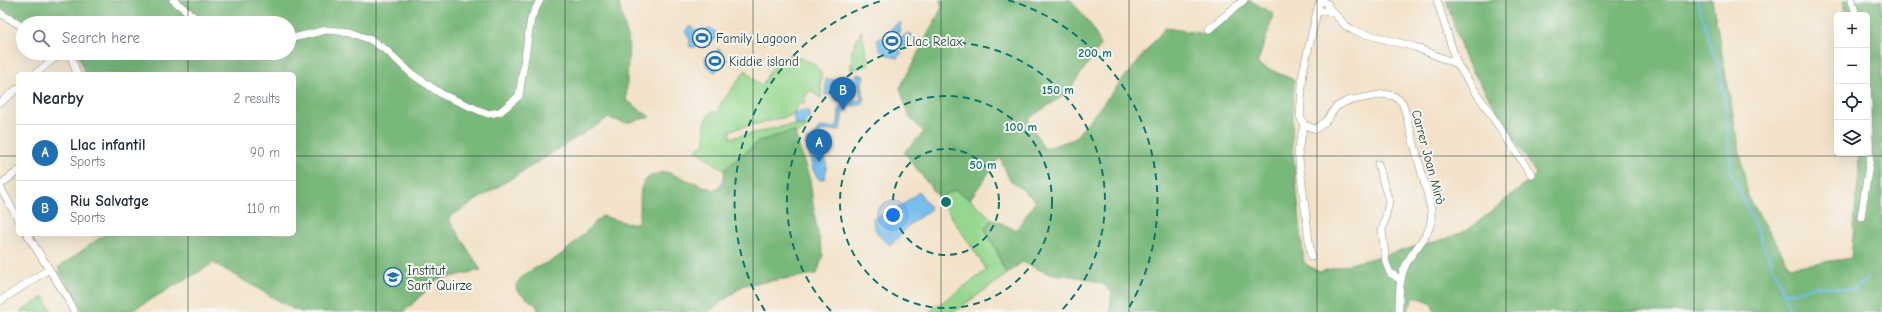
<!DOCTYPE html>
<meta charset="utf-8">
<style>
:root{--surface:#fff;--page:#f2f2f3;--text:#1f2937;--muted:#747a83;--line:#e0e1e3;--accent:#1f6fb2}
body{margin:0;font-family:"Comic Neue",sans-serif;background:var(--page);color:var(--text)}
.controls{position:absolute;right:12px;top:12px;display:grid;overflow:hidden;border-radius:6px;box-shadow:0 4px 16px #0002}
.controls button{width:36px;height:36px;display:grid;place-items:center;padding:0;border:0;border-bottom:1px solid var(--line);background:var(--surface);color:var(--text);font:20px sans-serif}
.you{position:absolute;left:893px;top:215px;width:14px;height:14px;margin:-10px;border:3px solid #fff;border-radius:50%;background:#1a73e8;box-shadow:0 0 0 6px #1a73e833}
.badge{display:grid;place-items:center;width:26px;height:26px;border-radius:50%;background:var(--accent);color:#fff;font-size:13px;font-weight:700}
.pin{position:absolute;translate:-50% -33px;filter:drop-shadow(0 1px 2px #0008)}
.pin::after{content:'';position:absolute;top:21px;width:14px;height:12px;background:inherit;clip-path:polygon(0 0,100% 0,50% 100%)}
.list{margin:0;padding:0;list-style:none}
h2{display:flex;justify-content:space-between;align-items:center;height:52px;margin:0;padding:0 16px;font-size:17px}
h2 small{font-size:13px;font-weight:400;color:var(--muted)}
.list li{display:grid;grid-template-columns:26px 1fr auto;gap:12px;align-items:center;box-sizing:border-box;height:56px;padding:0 16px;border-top:1px solid var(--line)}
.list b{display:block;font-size:15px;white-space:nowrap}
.list p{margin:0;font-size:13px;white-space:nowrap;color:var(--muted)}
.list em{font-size:13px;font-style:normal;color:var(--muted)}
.icon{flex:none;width:22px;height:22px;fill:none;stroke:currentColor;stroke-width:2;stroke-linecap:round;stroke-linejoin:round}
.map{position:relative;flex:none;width:1882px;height:312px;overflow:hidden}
.search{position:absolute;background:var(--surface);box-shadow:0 4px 16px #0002;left:16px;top:16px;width:280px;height:44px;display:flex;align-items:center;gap:10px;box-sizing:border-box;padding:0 14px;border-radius:22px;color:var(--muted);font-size:15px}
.panel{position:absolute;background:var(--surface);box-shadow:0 4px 16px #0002;left:16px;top:72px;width:280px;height:164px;border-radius:6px}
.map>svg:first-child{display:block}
.green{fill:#95d78e;stroke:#5a8a61}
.forest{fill:#78b879;stroke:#4c7a56}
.water{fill:#75bded;stroke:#4a7d90}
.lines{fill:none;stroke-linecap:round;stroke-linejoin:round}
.stream{stroke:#75bded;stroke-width:2}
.minor-casing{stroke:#89907e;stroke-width:8}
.minor{stroke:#fff;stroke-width:7}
.grid{fill:none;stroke:#1f3d34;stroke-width:1;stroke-opacity:0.55}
.ring{fill:none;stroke:#0f766e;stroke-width:2;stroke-dasharray:7 5}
.labels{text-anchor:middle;stroke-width:4;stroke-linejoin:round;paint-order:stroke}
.poi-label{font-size:13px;fill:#1f3d34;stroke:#f6f6f2;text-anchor:start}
.street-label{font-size:13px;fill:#1f3d34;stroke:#f6f6f2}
.centre{fill:#0f766e;stroke:#f6f6f2;stroke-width:2}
.ring-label{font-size:12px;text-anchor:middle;font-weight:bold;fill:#0f766e;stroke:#f6f6f2;stroke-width:4;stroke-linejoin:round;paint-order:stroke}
</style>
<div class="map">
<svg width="1882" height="312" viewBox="0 0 1882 312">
<rect width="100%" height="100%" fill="#f6f6f2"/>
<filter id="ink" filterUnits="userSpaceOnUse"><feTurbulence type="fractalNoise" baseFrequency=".025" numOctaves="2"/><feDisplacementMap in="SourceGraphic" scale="8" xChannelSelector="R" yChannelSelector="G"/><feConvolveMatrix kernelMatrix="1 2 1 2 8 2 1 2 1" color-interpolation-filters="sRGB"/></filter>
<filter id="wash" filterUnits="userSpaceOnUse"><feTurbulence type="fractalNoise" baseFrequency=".012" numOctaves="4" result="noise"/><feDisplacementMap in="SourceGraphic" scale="16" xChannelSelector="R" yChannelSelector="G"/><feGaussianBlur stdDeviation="0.9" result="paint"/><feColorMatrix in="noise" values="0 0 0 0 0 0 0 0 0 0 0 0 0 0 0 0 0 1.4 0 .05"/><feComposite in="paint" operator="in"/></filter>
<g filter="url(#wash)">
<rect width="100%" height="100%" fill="#f3e2c9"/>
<path class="green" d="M861,31L869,65L851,70L852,50Z
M792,54L814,64L821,73V99L811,90L806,95L804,103H799L796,110L790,116L730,130L731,138L790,125L808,126L796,135L794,131L759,141L724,170L695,149L701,147L705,143C705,133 703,117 713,111L716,113L719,110V106L746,70L756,82L762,86C769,72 776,58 792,54Z
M955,190L970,199L992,219L985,228L998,254L1006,275L954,312H929L987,270L939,198Z
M44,297L52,312H20Z"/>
<path class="forest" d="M0,0H618L629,43L626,100L650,117L626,123L608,118L448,218L481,270L437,280L404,312H303L293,309L214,263L129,312H83L58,268L105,234H294V74H85L78,53H289V23H27L0,8Z
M940,0H1071L1091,25L1101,45L1067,93L1028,119L1044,149L1074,139L1165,28L1206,34L1249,0L1274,14L1257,64L1294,80L1292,142L1304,263L1319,272L1442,240L1468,230L1532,179L1536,174L1464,57L1446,0H1712L1748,196L1790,267L1851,258L1859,172L1858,153H1867V15H1845L1843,0H1882V312H1435L1430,302L1419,298H1413L1407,312H1110L1112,292C1095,274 1068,278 1045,272C1037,269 1030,265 1022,262L1006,275L998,254L985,228L992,219L1016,230L1036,201L1009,179L1000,157L970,199L955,190L939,198L904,152L924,132L909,117L900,88L942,7Z
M794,131L810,180L815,219L823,255L817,274L744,285L708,312H539L536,305L517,291L516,285C523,272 538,267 551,261C571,250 585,231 602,216L631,224L637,223C645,208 633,185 651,176C656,174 660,172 666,172L714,190C723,185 725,180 724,170L759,141Z"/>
<path class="water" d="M899,22L901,23L897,40L909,33L912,35V37L907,41L908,45L907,47L898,45V48L902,53L897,58C887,56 876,51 878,39L881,37L890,40L891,29Z
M689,27H692L696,31L710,28L717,33L715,40C711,41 708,40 704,42C698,44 696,50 689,46L690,40L685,31Z
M719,49L727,60L715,72L706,65L705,58Z
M857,74L864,76L862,83L864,102L860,105L848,107L847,111L843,112L840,130L822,131L814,140V145L810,148L805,145L806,140L812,138L820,127L834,128L838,125L839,108L842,104L861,100L859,84L855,78Z
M826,79L836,80V95H825Z
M802,110L808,111L810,119L804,125H795L793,114Z
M814,148H818C828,156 827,166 825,178L820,180C813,174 809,160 810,151Z
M919,192L931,209L909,225L891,245C881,240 874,231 873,219L901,206Z"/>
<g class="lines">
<path class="stream" d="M1697,0L1720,74L1727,120L1731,172L1775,271L1788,305L1789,312
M1881,270L1882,269
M1784,294L1817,286L1854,290L1868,278"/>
</g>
</g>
<g filter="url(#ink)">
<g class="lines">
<g class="minor-casing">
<path id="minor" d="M173,0L202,23
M1437,0L1457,64L1531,174
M1852,0L1856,15
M1318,7L1303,72L1300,116L1304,125L1316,129L1326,121L1336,107L1347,101L1384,94L1394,96L1402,102L1406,114L1429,200C1439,236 1415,241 1404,269C1399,282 1399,298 1399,312
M1325,11L1328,9V4L1323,1L1320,2L1318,7L1321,12H1333L1328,7
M1333,12L1346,26L1354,31L1415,47L1457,64
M0,13L23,27
M1209,29L1244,0
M289,39L326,30L350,32L371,40L386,50L412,74L443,95L488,114L500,112L519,96L531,18L540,0
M65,53L71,56L77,74
M35,74L61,53
M0,103L18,88
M1304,125L1298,151L1311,257
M1378,164L1389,202L1382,231L1386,263L1390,273L1401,280
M0,185L18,171
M0,187L18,219
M1861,217L1870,158L1867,81
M27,234L68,299L74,312
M0,301L49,269"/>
</g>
<use href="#minor" class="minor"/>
</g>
</g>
<path class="grid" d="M188,0V23M376,0V312M565,0V312M753,0V312M941,0V312M1129,0V312M1317,0V312M1506,0V312M1694,0V312M188,53V74M0,156H18M294,156H1882M188,234V312"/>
<g class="ring">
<circle cx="946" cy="202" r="53"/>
<circle cx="946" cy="202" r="106"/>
<path d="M831 311A159 159 0 1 1 1061 311"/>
<path d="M765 311A211 211 0 0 1 884 0M1008 0A211 211 0 0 1 1127 311"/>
</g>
<defs>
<g id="stadium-ring" transform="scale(1)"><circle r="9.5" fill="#f6f6f2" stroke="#1f6fb2" stroke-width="1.5"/><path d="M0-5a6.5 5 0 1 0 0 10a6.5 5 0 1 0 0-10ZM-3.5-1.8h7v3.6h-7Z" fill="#1f6fb2"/></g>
<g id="school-ring" transform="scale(1)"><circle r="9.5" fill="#f6f6f2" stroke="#1f6fb2" stroke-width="1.5"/><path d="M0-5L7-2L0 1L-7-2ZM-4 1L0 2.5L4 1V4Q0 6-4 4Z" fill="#1f6fb2"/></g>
</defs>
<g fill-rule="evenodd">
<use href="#stadium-ring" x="702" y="38"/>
<use href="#stadium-ring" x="892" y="41"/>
<use href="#stadium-ring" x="715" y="61"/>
<use href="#school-ring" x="393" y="277"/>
</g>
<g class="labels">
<g class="poi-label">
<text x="716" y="43">Family Lagoon</text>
<text x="906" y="46">Llac Relax</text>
<text x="729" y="66">Kiddie island</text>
<text x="407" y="275">Institut<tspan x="407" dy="15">Sant Quirze</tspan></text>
</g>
<g class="street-label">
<text transform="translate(1429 157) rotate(75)" y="5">Carrer Joan Mirò</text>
</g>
</g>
<circle cx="946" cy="202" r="6" class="centre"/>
<g class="ring-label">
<text x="1095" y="57">200 m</text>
<text x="1058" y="94">150 m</text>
<text x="1021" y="131">100 m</text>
<text x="983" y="169">50 m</text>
</g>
</svg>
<div class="controls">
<button>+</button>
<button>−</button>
<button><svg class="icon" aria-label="locate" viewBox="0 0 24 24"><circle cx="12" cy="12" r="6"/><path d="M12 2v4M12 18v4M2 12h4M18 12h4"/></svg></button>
<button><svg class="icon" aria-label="layers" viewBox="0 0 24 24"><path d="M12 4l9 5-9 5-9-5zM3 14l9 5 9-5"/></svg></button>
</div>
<div class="you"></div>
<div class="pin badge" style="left:819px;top:162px">A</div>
<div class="pin badge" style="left:843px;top:110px">B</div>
<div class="search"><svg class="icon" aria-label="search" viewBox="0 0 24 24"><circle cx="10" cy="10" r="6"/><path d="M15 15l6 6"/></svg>Search here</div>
<section class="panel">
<h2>Nearby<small>2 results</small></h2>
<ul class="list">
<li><span class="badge">A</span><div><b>Llac infantil</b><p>Sports</p></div><em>90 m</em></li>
<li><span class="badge">B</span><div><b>Riu Salvatge</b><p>Sports</p></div><em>110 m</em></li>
</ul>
</section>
</div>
